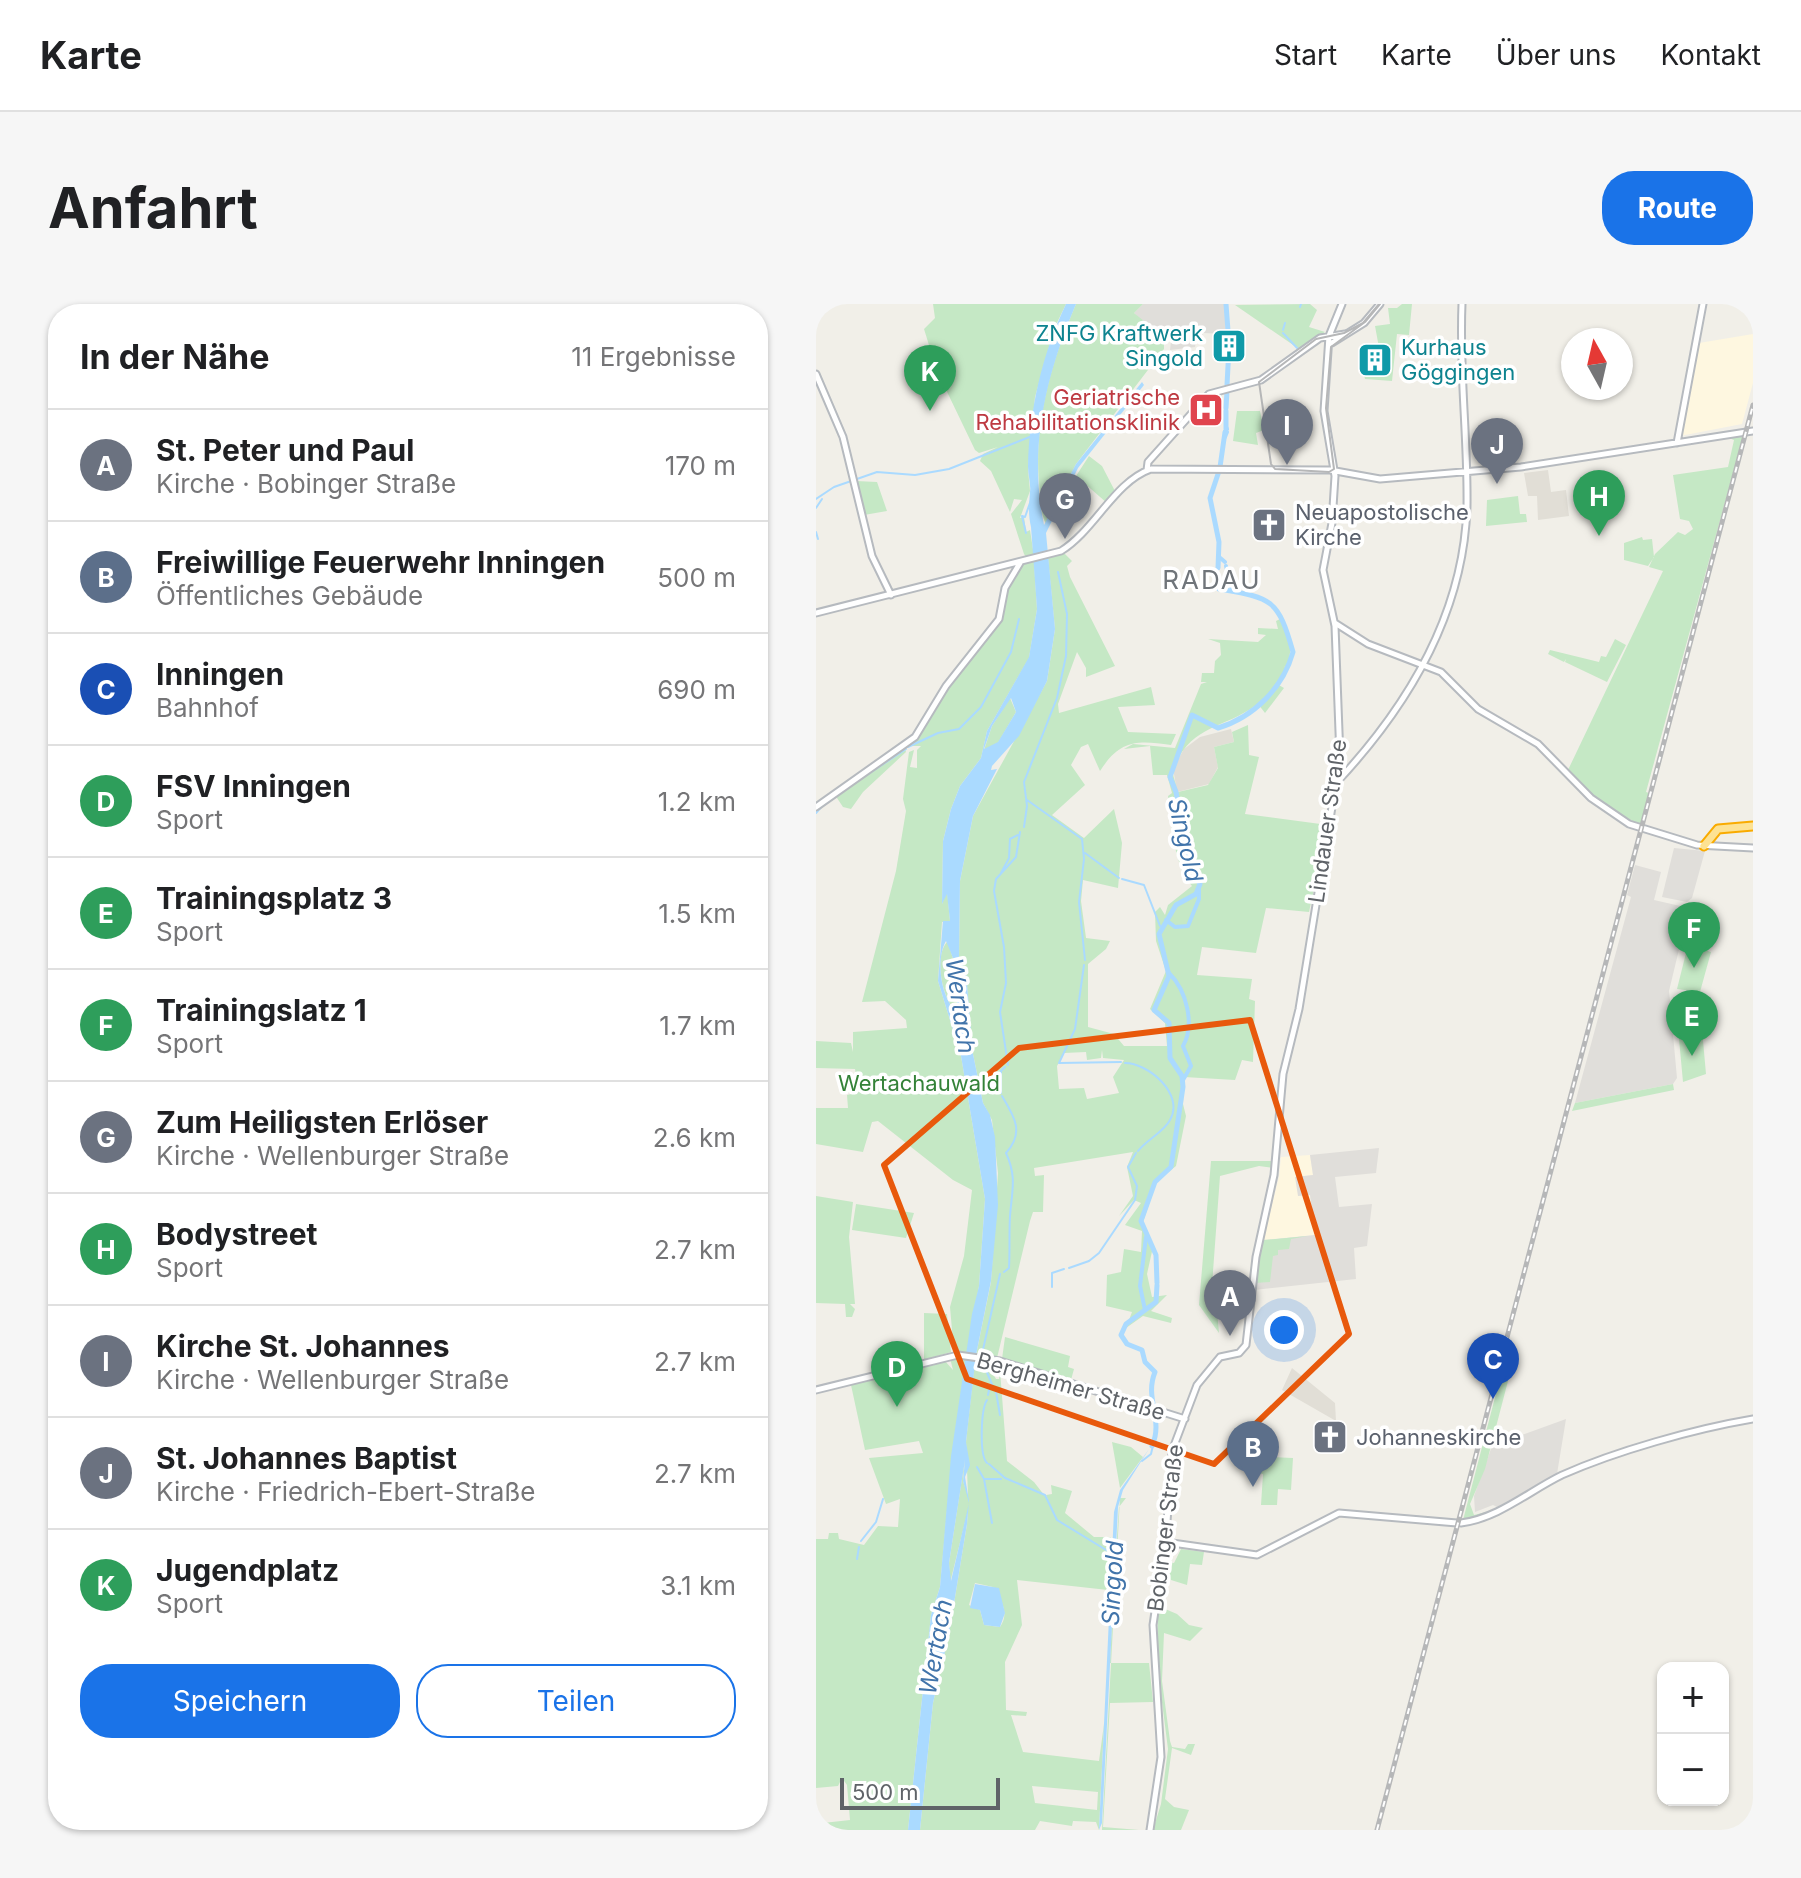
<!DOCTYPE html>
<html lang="de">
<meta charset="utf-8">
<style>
:root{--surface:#fff;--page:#f6f6f6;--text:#202124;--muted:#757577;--line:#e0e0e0;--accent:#1a73e8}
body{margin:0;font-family:Inter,sans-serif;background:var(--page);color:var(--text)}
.controls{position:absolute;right:24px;bottom:24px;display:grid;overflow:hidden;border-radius:16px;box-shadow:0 2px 6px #0004}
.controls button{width:72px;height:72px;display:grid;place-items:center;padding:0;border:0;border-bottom:2px solid var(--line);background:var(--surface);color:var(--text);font:40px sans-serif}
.compass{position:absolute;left:745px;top:24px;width:72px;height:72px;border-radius:50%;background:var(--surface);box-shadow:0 2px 6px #0004;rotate:352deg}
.scale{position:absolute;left:24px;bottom:20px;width:160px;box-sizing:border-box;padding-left:8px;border:4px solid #5f6368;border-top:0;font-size:22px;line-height:28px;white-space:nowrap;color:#5f6368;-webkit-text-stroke:6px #fff;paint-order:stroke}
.you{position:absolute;left:468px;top:1026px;width:28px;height:28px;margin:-20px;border:6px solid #fff;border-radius:50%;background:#1a73e8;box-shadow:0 0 0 12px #1a73e833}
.badge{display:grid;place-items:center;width:52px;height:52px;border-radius:50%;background:var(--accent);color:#fff;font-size:26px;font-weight:700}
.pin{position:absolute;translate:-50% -66px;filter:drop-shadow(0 2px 4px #0008)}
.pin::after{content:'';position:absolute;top:42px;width:28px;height:24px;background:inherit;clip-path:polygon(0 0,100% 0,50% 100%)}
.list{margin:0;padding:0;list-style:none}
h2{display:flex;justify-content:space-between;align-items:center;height:104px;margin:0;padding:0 32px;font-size:34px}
h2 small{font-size:26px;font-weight:400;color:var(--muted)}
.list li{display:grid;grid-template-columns:52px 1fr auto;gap:24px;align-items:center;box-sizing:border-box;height:112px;padding:0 32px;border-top:2px solid var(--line)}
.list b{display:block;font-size:30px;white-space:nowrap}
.list p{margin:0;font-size:26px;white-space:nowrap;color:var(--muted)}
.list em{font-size:26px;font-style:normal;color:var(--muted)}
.actions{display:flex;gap:16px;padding:24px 32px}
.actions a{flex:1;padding:18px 0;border:2px solid var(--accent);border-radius:32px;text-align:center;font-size:28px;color:var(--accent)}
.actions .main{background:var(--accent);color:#fff}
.map{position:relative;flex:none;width:937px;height:1526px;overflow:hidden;border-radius:32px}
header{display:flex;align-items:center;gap:48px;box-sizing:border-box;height:112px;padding:0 40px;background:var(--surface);border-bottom:2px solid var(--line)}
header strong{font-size:38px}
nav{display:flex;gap:44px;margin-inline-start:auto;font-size:28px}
.intro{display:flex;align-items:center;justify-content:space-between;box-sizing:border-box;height:192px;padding:0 48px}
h1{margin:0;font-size:56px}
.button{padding:20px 36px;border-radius:32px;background:var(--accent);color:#fff;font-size:28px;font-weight:700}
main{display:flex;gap:48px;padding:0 48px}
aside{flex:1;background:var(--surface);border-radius:32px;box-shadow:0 2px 6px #0004}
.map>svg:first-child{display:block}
.commercial{fill:#fef7e0}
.industrial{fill:#e0deda}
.education{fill:#e1ded6}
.green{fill:#c5e8c5;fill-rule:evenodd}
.water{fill:#aadaff;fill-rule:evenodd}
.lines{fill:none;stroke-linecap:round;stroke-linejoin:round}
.stream{stroke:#aadaff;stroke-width:2}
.canal{stroke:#aadaff;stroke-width:4}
.river{stroke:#aadaff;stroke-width:5}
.secondary-casing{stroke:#b6babf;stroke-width:9}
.highway-casing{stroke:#f9ab00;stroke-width:11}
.secondary{stroke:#fff;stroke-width:5}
.highway{stroke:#fde293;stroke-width:7}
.tram{stroke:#b6b7b8;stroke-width:2}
.rail-casing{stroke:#b6b7b8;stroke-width:5}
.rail{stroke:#fff;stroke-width:2;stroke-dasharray:6;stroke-linecap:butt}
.marked{fill:none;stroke:#e8590c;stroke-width:6;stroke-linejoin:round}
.labels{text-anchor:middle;stroke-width:7;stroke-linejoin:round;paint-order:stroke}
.culture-label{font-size:22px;fill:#0d838f;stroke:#fff;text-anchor:end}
.health-label{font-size:22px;fill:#be3a42;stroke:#fff;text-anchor:end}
.worship-label{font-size:22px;fill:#5b616d;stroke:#fff;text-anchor:start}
.street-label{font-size:22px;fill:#5f6368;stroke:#fff}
.park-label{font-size:22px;fill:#348238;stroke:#fff}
.water-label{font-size:24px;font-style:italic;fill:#4174aa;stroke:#fff}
.quarter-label{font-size:26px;letter-spacing:2px;fill:#70757a;stroke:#fff}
</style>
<header>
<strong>Karte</strong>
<nav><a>Start</a><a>Karte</a><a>Über uns</a><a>Kontakt</a></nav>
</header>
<div class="intro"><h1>Anfahrt</h1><a class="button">Route</a></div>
<main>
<aside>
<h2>In der Nähe<small>11 Ergebnisse</small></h2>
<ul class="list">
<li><span class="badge" style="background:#6b7280">A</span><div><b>St. Peter und Paul</b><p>Kirche · Bobinger Straße</p></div><em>170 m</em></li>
<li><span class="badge" style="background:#5c6f8a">B</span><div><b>Freiwillige Feuerwehr Inningen</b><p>Öffentliches Gebäude</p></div><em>500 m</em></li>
<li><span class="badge" style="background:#1a4fb4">C</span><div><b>Inningen</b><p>Bahnhof</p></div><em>690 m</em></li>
<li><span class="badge" style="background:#2e9e5b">D</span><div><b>FSV Inningen</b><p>Sport</p></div><em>1.2 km</em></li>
<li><span class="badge" style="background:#2e9e5b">E</span><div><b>Trainingsplatz 3</b><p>Sport</p></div><em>1.5 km</em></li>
<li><span class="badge" style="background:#2e9e5b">F</span><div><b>Trainingslatz 1</b><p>Sport</p></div><em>1.7 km</em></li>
<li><span class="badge" style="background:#6b7280">G</span><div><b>Zum Heiligsten Erlöser</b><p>Kirche · Wellenburger Straße</p></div><em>2.6 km</em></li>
<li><span class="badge" style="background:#2e9e5b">H</span><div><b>Bodystreet</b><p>Sport</p></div><em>2.7 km</em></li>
<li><span class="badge" style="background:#6b7280">I</span><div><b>Kirche St. Johannes</b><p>Kirche · Wellenburger Straße</p></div><em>2.7 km</em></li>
<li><span class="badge" style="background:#6b7280">J</span><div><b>St. Johannes Baptist</b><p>Kirche · Friedrich-Ebert-Straße</p></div><em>2.7 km</em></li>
<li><span class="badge" style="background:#2e9e5b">K</span><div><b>Jugendplatz</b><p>Sport</p></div><em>3.1 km</em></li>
</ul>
<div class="actions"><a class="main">Speichern</a><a>Teilen</a></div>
</aside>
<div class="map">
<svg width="937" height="1526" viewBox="0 0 937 1526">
<rect width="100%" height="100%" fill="#f1efe8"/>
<path class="commercial" d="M937,30V79L926,120L864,132L883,39Z
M494,851L497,871L479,873L494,890L499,931L447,936L463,873L465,853Z"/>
<path class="industrial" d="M327,0H409L410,30L387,29L386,37H380L379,43L354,46L355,37H348L318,9Z
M858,544L889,547L876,594L871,598L846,593Z
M819,561L845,568L838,596L873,604L853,687L861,774L857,780L759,799L815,593L811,591Z
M563,844L560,869L519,873L523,903L556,900L551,942L538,944L540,975L438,986L452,936L499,931L494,891L482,892L479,873L497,871L494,851Z
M750,1115L741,1170L681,1203L677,1201L659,1208L658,1192L676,1142Z"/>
<path class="education" d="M732,166L735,188L750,186L753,212L722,216L721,192H712L708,169Z
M415,425L418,438L398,443L402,463L393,480L361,488L357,464L368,445L384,433Z
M476,1064L519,1099L520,1117L466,1086Z"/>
<path class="green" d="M117,0H250L238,25L219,93L212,165L214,187L204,214L208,213L210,228L214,226L218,252L211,254L208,250L195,210L206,196L198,195L194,208L175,167L164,157L167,150L182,143L163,149L159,146L121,67L108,25L119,14Z
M260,0H327L318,9L348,33V45L260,160L230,220C225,211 225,200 224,189C216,123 234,61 260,0Z
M494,0L501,6L493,23L509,28L483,45L419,1Z
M586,0H596L593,31L581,30L576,77L549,75L544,54L553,53L556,61L566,60L559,22L574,20L572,4H581Z
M421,107H444L448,126L440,129L442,141L417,137Z
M927,132L830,488L833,489L825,522L784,498L752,466L847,267L833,263L839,250L862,228L869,231L877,225L873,217L864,215L857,171L912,163L918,136L913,134Z
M273,152L286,162L300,189L291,199L260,172Z
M40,177L61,178L71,207L48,211Z
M702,192L704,210H710L711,218L670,222L671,196Z
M826,233L827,236L836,235L838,253L832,262L808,256V239Z
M247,248L256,257L251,262L254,273L299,362L270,373V364L261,348L242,400L243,409L335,383L339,401L302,403L312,428L360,430L355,441C320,436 304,436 284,467L272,440L265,443L255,461L269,481L236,511L268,534L298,505L306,539L302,584L267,576L265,597L270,634L294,637L290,645L272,660V723L298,730L308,742H351L349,719L334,705L350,667L340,637L339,608L344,603L349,611L352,601L376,582C357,560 356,520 352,492L356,489L351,471H337L334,442L308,445L317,440L359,444L385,380L391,378H385L386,369H398L399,357L405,351L404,339L392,335L442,338L450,331L442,330V324L462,325L460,317L466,314L475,342L472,362L468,363L472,364L461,380L468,384L449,409L442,400C404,427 375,420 356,467L362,488L392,481L402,464L398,443L418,438L416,428L432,421L433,451L443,453L429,510L512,521L493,608L450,604L440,649L386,643L381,671L436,675L433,695L439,697L437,758L426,756L419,776L368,773L367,800L370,812L360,862L341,877L327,918L337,943L331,970L336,993L351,991L335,1007L356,1014L355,1019L327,1012L310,1024L316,1008L290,1002L291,971L305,968L308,945L325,948L326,927L309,921L325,899L318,896L303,912L317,892L311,863L317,848L218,864L219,872L228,871L227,908H217L214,917L181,1054L160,1051L175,978L182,869L176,816L167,799L157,750L150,669L143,653L144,577L157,512L231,377L239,325L232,254ZM286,746L287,754L308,756L297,773L303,789L271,795L268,784L243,785L241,762L248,749L270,748L271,756L285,754Z
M213,257L218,258L221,305L213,354L171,427L165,454L144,482L135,505L127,537L126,600L131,586L134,617L126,618L122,677L145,752L169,895L163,982L151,1050L138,1049L134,1003L148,952L156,886L137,876L62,817L56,818L47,848L0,840V804H32L31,791L43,788L39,765L0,764V737L35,739L37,748V728L91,724L90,716L69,697L46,698L80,567L90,507L87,495L93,448L98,446L94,463L101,464V446L105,442H92L131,385L187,315L190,287L205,261Z
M799,335L810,341L791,378L749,358L750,355L748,358L732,350L734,346L783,358L785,352L790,353Z
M194,394L200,408L182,439L168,446L176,422Z
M89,445L90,448L47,488L35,505L27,503L19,491Z
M132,637C137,659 151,683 138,705C125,691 118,650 132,637Z
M872,641L895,648L884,688L861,685Z
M859,692H883L890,770L867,778Z
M857,780L858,786L756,807L759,799Z
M395,857H458L457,864L443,862L404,872L395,995L400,996L403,1029L383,1001Z
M0,892L37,898L33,933L39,1000H34L39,1005L36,1013H30L29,1000L0,999Z
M40,900L98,909L90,934L36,926Z
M492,932L475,935L473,945L462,946V951L457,952L454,978L438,979L447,936Z
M108,1009L131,1010L135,1048L108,1056Z
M189,1033L254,1052L252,1063L258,1065L255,1076L186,1055Z
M694,1036L692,1077L669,1165L654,1200L658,1211L678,1206L647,1216Z
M134,1054H150L136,1152L124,1283L115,1311L92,1526H4L7,1519L34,1516L31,1481L26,1474L22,1482L0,1484V1235H12L13,1229H22L23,1235L48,1241L62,1222L82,1223L84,1195L70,1200L53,1154L107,1149L103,1137L49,1146L35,1081L129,1057L137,1066Z
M159,1056L182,1059V1064L172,1060L180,1075H183L184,1066L191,1157L218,1178L232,1196L230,1191L236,1190L235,1181L256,1187L249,1209L278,1233H295L292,1286L201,1276L206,1321L189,1358L190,1406L211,1408L210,1412L195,1411L207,1448L283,1457L288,1420L283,1526L280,1518L257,1517L256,1522L224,1517L219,1526H104L117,1399L133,1330L151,1220L152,1206L134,1279L133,1259L149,1155L147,1177L152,1192L150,1138ZM159,1279L177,1283C185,1297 194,1308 184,1323L168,1321L164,1306L153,1301ZM216,1482L282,1488L281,1506L219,1499Z
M296,1138L315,1143L327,1153L304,1184Z
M436,1152L477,1154L475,1186L462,1185L461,1201H445L447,1170L436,1168Z
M304,1194H310L303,1203L300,1247H304L303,1254H299L294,1359H333L337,1398L294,1399L287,1523L323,1526H286Z
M365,1245L388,1248L386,1261L374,1260L371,1281L355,1276L349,1269L352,1258L358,1259Z
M342,1302L361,1310L373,1321L387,1324L374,1337L348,1329L346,1377L354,1437L356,1443L369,1445L372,1440H379L375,1451L356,1444L349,1495L358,1503L373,1506L365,1526H337L345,1500L352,1445L341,1359Z"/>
<path class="water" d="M250,0H260C230,71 212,144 228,221L260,160L326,78L328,81L262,164L230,229L239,325L231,377L203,432L176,462L175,466L181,465L157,512L144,577L143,653L150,669L157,750L167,799L174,811L179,833L182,901L175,977L160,1051L150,1138L154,1161L149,1173L153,1197L151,1220L133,1330L117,1399L104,1526H92L115,1311L124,1283L135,1152L156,1010L163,982L169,895L145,752L122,677L127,617H134L131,590L126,600L127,537L135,505L144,482L165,454L171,427L213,353L221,305L215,223C212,209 213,203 214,188C215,180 212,171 212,163C213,107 226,50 250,0ZM195,394L200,408L182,438L168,445L176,422ZM130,637C138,656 151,684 138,705C124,690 120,654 130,637ZM149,1156L147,1177L153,1199L135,1277L133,1259Z
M333,1145L307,1186L302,1203L286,1519L283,1526L298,1208L304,1186Z
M159,1280L183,1284L189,1309L184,1323L168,1321L164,1306L154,1304Z"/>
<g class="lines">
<path class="stream" d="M484,3L485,0
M467,26L469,19
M467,29L482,45
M0,195L18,183L61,168L99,171L133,165L216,132
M0,204L6,195
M0,228L2,235
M210,229L206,212L209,213L215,196
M92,443L122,429L143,425L165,403L195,348L203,315
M31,484L90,445
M211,496L266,535L268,555L263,598L269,656
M0,509L7,501
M208,523L211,502L208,478L241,394L250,352L251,310L242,268
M269,549L303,574
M185,569L193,554L194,535L202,531
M306,575L328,581L344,622
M268,661L259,725L243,759L305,758
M309,759C332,759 369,790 354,816C348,828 330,836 322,847
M192,761L184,708L190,679L188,643L178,587L180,575L200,553L204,528
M185,789V767L189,763
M186,792C198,812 209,828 190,849C201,873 196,886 194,912C193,929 194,946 193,964L188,968
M253,964L273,957L283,949L319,896L321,882L312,863L320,849
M236,983V969L248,965
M166,1050L184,970
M167,1059L178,1085
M180,1088L184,1111
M172,1091L174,1081
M171,1096C165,1105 163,1151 171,1159
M326,1157L335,1150L338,1137
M173,1160L189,1174L229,1191L241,1216L295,1249
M161,1163L168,1175H185
M168,1175L176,1219
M45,1237L60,1218L67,1195
M41,1255L43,1243"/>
<path class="canal" d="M410,123L411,125
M409,133L411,128
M402,252L409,258
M410,262L416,286
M350,616L359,623L372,622L383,595V586
M353,669C371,687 379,721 367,742L375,762L367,776
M329,1006L324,982L330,933"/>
<path class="river" d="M410,0L413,40
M411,81L413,43
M410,104L411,87
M410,125V107
M404,163L409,128
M402,264L403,238L394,194L403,167
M341,979L340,951L325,917L339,878L355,863L367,783L366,772L354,754L353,719L338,706L353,672L343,630L360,601L380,590L384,580L374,563L360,488L354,473L376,411L402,424C438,413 467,384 477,348C462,294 455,294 403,285L399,272
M336,1142C348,1115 328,1095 339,1068L329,1058L326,1046L311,1040L305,1031L310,1020L340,998L341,981"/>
<g class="secondary-casing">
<path id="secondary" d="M516,39L548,19L564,0
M0,70L27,133L56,252L75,291
M861,139L887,0
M331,166L332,158L393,90L445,76L504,34L529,30
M0,309L245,247C279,226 298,178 335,165L514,166L564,175L705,163L937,127
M519,319L552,340L625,368L662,405L722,440L775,494L813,520L881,541L937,544
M521,478C592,402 648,310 651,202C652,134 643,68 646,0
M0,503L99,433L130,382L183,315L189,284L204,259
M0,1086L142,1051L184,1057L369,1115
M645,1219C683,1214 713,1187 746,1171C800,1147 878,1125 937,1115
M349,1238L441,1251L523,1209L641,1219
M334,1526L345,1453L337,1321L350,1232L356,1147L381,1081L404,1053L423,1049L430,1041L440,953L458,871L467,770L483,705L524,454L519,322L507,266L516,219L519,172L508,107L513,32L526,0"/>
</g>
<g class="highway-casing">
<path id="highway" d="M888,542L902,525L937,522"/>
</g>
<use href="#secondary" class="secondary"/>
<use href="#highway" class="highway"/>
<path class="tram" d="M563,0L547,19L528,29L500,35L443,78L455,160L459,165L513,168L518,165L510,104L515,43L549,18L564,0"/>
<g class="rail-casing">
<path id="rail" d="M561,1526L937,101"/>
</g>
<use href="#rail" class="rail"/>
</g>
<path class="marked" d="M434,716L533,1030L398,1160L151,1075L68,861L203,744Z"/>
<defs>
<g id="building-square" transform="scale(1.8)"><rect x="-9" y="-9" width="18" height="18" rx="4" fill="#0f9aa8" stroke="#fff"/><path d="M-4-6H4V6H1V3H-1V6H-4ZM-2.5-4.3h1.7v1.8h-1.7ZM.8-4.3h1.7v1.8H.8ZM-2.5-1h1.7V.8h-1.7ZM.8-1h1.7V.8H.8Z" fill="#fff"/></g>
<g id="hospital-square" transform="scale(1.8)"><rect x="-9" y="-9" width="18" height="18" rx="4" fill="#e0444e" stroke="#fff"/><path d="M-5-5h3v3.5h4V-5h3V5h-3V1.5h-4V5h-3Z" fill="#fff"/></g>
<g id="church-square" transform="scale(1.8)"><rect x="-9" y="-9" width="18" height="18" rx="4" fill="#6b7280" stroke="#fff"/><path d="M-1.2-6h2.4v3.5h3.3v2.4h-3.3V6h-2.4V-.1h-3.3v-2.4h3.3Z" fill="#fff"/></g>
</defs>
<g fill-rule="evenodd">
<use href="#building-square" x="413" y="42"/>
<use href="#building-square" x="559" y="56"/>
<use href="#hospital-square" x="390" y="106"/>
<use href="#church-square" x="453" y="221"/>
<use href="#church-square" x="514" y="1133"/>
</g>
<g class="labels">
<g class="culture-label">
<text x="387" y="37">ZNFG Kraftwerk<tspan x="387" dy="25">Singold</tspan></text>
<text x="585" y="51" text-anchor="start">Kurhaus<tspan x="585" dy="25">Göggingen</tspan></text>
</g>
<g class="health-label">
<text x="364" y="101">Geriatrische<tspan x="364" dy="25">Rehabilitationsklinik</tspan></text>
</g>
<g class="worship-label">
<text x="479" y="216">Neuapostolische<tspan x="479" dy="25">Kirche</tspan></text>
<text x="540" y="1141">Johanneskirche</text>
</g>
<g class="street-label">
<text transform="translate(511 517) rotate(-82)" y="8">Lindauer Straße</text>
<text transform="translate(255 1082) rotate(16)" y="8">Bergheimer Straße</text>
<text transform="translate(349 1224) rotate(-83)" y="8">Bobinger Straße</text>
</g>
<g class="park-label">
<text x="103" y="787">Wertachauwald</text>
</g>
<g class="water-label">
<text transform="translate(369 536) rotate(77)" y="8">Singold</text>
<text transform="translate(144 702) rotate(82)" y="8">Wertach</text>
<text transform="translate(297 1279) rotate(-87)" y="8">Singold</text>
<text transform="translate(120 1343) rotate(-80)" y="8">Wertach</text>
</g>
<g class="quarter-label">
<text x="396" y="285">RADAU</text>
</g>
</g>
</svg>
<div class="controls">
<button>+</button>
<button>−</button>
</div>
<svg class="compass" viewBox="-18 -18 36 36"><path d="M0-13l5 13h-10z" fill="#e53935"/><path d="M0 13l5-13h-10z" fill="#757577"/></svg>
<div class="scale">500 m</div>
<div class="you"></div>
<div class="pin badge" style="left:414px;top:1032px;background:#6b7280">A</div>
<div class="pin badge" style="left:437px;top:1183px;background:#5c6f8a">B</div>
<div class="pin badge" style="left:677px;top:1095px;background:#1a4fb4">C</div>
<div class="pin badge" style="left:81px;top:1103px;background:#2e9e5b">D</div>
<div class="pin badge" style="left:876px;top:752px;background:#2e9e5b">E</div>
<div class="pin badge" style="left:878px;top:664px;background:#2e9e5b">F</div>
<div class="pin badge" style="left:249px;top:235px;background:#6b7280">G</div>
<div class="pin badge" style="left:783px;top:232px;background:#2e9e5b">H</div>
<div class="pin badge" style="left:471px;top:161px;background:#6b7280">I</div>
<div class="pin badge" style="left:681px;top:180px;background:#6b7280">J</div>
<div class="pin badge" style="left:114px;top:107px;background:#2e9e5b">K</div>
</div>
</main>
